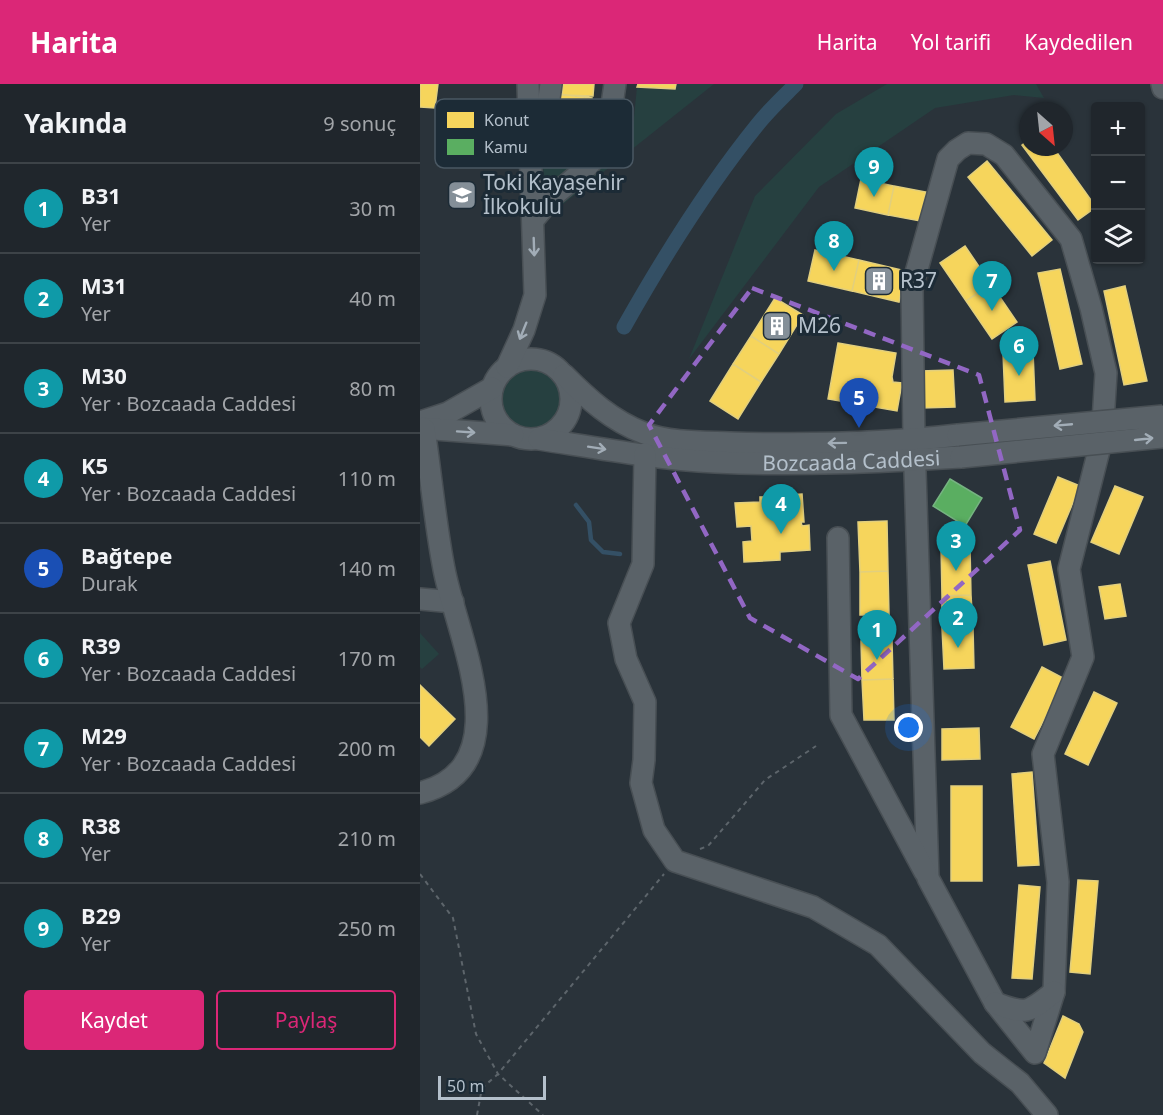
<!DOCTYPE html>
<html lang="tr">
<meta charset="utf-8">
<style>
:root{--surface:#20262c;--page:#2d3238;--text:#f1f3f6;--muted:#a2a5a9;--line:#3d4348;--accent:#db2777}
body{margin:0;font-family:"Noto Sans",sans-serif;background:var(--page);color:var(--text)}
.controls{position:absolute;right:18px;top:18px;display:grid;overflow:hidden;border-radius:6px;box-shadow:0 2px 4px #0004}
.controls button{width:54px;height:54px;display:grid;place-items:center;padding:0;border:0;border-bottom:2px solid var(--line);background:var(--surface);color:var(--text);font:30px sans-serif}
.compass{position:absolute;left:599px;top:18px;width:54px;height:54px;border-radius:50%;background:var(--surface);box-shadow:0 2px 4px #0004;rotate:153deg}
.scale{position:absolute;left:18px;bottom:15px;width:108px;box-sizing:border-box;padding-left:6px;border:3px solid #b4c0cb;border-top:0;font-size:16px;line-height:21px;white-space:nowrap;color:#b4c0cb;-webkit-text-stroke:4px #1c2b36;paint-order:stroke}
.you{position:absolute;left:489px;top:644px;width:21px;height:21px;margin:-15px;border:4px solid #fff;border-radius:50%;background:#1a73e8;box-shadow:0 0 0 9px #1a73e833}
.badge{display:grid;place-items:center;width:39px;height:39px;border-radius:50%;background:var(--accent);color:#fff;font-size:20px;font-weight:700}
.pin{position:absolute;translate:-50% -50px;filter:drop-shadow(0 2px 3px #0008)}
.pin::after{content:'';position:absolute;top:32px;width:21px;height:18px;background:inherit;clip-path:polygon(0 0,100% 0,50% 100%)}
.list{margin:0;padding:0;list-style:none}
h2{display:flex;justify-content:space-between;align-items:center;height:78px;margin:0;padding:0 24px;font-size:26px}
h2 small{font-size:20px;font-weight:400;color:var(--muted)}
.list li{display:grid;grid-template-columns:39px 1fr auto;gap:18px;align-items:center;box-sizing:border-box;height:90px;padding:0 24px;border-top:2px solid var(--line)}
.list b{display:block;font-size:22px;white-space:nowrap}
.list p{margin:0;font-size:20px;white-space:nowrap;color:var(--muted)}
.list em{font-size:20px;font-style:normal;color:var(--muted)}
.actions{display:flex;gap:12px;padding:18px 24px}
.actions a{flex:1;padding:14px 0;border:2px solid var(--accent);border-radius:6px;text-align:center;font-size:21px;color:var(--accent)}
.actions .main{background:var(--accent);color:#fff}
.icon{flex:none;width:33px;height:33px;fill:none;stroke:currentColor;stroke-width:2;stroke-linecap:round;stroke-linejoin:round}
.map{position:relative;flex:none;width:743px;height:1031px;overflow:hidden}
header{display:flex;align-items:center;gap:36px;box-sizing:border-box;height:84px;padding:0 30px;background:var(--accent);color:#fff}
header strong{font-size:28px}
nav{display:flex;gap:33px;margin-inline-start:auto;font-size:21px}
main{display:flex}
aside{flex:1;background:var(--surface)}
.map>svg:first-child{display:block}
.green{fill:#264040}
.homes{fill:#f6d55c;stroke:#e2cf7d;stroke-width:1.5}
.public{fill:#5aae61;stroke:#75b381;stroke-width:1.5}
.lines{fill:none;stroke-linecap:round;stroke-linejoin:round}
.stream{stroke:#345065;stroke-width:4.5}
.canal{stroke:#345065;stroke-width:15}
.minor-casing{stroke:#484f54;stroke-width:24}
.path{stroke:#5d656b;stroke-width:2;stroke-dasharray:4.5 4.5;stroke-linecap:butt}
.minor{stroke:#5a6268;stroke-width:21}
.minor-bridge-casing{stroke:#484f54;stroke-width:24;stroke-linecap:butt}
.minor-bridge{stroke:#5a6268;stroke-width:21}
.oneway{stroke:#a2adb7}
.marked{fill:none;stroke:#9267c4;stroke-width:4.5;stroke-dasharray:12 8;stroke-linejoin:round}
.labels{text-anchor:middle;stroke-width:6;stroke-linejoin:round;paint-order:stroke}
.poi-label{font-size:21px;fill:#b4c0cb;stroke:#1c2b36;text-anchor:start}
.street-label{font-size:21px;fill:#b4c0cb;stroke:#1c2b36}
.key{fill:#1c2b36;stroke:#4a5863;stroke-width:1.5}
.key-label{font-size:16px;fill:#b4c0cb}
</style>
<header>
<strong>Harita</strong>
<nav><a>Harita</a><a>Yol tarifi</a><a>Kaydedilen</a></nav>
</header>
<main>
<aside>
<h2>Yakında<small>9 sonuç</small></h2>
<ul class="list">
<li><span class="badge" style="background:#0f9aa8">1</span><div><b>B31</b><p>Yer</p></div><em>30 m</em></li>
<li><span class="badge" style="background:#0f9aa8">2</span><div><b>M31</b><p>Yer</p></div><em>40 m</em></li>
<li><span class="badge" style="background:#0f9aa8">3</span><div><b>M30</b><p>Yer · Bozcaada Caddesi</p></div><em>80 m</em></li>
<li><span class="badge" style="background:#0f9aa8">4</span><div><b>K5</b><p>Yer · Bozcaada Caddesi</p></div><em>110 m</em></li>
<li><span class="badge" style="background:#1a4fb4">5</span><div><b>Bağtepe</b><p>Durak</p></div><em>140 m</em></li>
<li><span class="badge" style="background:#0f9aa8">6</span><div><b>R39</b><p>Yer · Bozcaada Caddesi</p></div><em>170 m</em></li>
<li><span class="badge" style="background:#0f9aa8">7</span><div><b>M29</b><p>Yer · Bozcaada Caddesi</p></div><em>200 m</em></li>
<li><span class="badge" style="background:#0f9aa8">8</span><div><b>R38</b><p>Yer</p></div><em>210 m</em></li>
<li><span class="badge" style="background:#0f9aa8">9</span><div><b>B29</b><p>Yer</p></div><em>250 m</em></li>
</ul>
<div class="actions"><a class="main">Kaydet</a><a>Paylaş</a></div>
</aside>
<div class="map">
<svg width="743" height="1031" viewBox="0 0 743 1031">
<rect width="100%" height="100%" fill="#2a333a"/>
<path class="green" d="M256,0H294L123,136C151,108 192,79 202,41L213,43L217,3L255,5Z
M467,0H616L624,14L594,11L515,24L399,103L269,275L335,112L416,30Z
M119,46L132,47L131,68L164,74L131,101L125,102Z
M79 316a32 32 0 1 1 64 0a32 32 0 1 1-64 0Z
M0,549L19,570L2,585L0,583Z"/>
<path class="homes" d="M0,0H18L15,24L0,23Z
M143,0H174L173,12L142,11Z
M218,0H256L255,5L217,3Z
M138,10L172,14L164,71L134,67Z
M608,56V63H633L676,123L658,136L602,61Z
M567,77L632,156L612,172L548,93Z
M441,95L474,102L468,131L435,124Z
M474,102L506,108L500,137L468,131Z
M545,162L571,200L546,217L520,179Z
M395,166L439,176L432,207L388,197Z
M439,176L486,187L479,218L432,207Z
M640,185L662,280L640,285L618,189Z
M571,200L597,238L572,255L546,217Z
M705,202L727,297L704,301L684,207Z
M355,214L383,231L359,270L331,252Z
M331,252L359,270L341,298L313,280Z
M418,259L476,269L472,293L473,298L482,299L477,327L408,315Z
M613,267L615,316L585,318L583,269Z
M313,280L341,298L318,335L290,317Z
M533,286L535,323L501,324L500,287Z
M638,393L660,402L636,459L614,450Z
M695,402L723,413L699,470L671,458Z
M382,410L384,438H381L382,442L389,441L390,466L360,468V476L324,478L323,458L332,457L331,442L317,443L315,419L340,418V413Z
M467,437L468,487L440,488L438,438Z
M521,462H550L551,511L522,512Z
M630,477L646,556L624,561L608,481Z
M468,487L469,531H440V488Z
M700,500L706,532L685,535L679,503Z
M551,511L553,543L522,544V512Z
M553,543L554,584L524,585L522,544Z
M472,556L473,595L442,596L441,557Z
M622,583L645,595L614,655L591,643Z
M473,595L474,636H444L442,596Z
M0,601L35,635L9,662L0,653Z
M674,608L697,619L668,681L645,670Z
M559,644L560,675L522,676V645Z
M612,688L619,781L598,782L592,690Z
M531,702H562V797H531Z
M658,796L678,797L670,890L650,888Z
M599,801L620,803L612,895L592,894Z
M643,932L659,940L663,948L645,994L624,979Z"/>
<path class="public" d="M530,395L562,414L545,442L513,422Z"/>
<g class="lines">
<path class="stream" d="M156,421L169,438L171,456L183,468L200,470"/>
<path class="canal" d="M204,243C244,172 287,103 338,40C349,26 363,13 376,0"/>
<g class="minor-casing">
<g id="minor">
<path d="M742,0L743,4"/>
<path d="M125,43L131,0"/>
<path d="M548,59L566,60L584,71L651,155L671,224L686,289L682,354L649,485L663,573L623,670L638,798L634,908L615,969L575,919L508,794L494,356L492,203L528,75L537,66Z"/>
<path d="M113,136L134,111L163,87L186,61L195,0"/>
<circle cx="111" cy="315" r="40"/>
<path d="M87,283L104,246L115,211L108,0"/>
<path d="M144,291C168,315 192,337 224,349C249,359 284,358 310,359C386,361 462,360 538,351"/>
<path d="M0,338L28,329L72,304"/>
<path d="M0,344L93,351"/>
<path id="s1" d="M119,355C177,364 236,375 295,378C377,382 459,378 541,373"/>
<path d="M225,370L223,480L199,539L206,575L225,618L224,676L221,699L234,746L255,777L393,823L458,861L562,969L600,999L627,1031"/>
<path d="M418,454L421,631L505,788"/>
<path d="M0,515L33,518"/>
<path d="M0,709C103,682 36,551 24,485C15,439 11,391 4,345"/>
<path d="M575,919C606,931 608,929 634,908"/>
</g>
</g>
<path class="path" d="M280,765L288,762L345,696L396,662
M0,790L33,834L56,950L78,990L123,1031
M57,1031L62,1004L78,990L244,790"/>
<use href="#minor" class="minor"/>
<g class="minor-bridge-casing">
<path id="minor-bridge" d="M538,351L743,332
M541,373L743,353"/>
</g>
<use href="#minor-bridge" class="minor-bridge"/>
</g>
<defs><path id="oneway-shaft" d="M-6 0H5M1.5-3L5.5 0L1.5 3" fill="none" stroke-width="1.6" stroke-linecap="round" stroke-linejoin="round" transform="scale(1.5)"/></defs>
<g class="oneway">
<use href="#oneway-shaft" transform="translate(114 163) rotate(88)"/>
<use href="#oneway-shaft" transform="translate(103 247) rotate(112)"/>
<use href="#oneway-shaft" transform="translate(643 341) rotate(175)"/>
<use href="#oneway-shaft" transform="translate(46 348) rotate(4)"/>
<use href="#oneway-shaft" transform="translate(724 355) rotate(-6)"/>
<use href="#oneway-shaft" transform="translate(417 359) rotate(179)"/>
<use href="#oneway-shaft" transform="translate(177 364) rotate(9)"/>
</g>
<path class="marked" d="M332,204L559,291L600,446L438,595L330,534L229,341Z"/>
<defs>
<g id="school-square" transform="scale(1.5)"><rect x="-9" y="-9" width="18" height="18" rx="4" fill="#848f98" stroke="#1c2b36"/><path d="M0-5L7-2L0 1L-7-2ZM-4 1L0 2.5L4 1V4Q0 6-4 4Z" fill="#fff"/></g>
<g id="building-square" transform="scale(1.5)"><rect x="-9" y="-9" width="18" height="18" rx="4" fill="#848f98" stroke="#1c2b36"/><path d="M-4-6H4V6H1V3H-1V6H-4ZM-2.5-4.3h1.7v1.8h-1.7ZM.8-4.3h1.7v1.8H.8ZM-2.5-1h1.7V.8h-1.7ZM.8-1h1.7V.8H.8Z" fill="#fff"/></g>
</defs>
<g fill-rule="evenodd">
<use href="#school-square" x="42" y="111"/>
<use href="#building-square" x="459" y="197"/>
<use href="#building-square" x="357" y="242"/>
</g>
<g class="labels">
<g class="poi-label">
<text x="63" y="106">Toki Kayaşehir<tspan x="63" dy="24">İlkokulu</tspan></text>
<text x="480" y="204">R37</text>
<text x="378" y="249">M26</text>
</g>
<g class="street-label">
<text dy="7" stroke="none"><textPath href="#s1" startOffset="314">Bozcaada Caddesi</textPath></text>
</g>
</g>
<rect x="15" y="15" width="198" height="69" rx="9" class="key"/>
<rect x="27" y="28" width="27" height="16" fill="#f6d55c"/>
<rect x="27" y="55" width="27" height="16" fill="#5aae61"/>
<g class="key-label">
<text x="64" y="42">Konut</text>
<text x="64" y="69">Kamu</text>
</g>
</svg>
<div class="controls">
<button>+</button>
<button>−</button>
<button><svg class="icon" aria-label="layers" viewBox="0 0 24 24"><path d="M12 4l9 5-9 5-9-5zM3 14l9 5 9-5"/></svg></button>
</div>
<svg class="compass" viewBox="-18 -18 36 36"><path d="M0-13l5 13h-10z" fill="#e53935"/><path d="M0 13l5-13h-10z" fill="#a2a5a9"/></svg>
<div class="scale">50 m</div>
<div class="you"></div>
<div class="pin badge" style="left:457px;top:576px;background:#0f9aa8">1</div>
<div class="pin badge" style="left:538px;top:564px;background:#0f9aa8">2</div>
<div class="pin badge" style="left:536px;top:487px;background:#0f9aa8">3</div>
<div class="pin badge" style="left:361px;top:450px;background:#0f9aa8">4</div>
<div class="pin badge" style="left:439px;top:344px;background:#1a4fb4">5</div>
<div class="pin badge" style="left:599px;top:292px;background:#0f9aa8">6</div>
<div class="pin badge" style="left:572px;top:227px;background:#0f9aa8">7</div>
<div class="pin badge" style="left:414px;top:187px;background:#0f9aa8">8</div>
<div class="pin badge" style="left:454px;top:113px;background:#0f9aa8">9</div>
</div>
</main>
